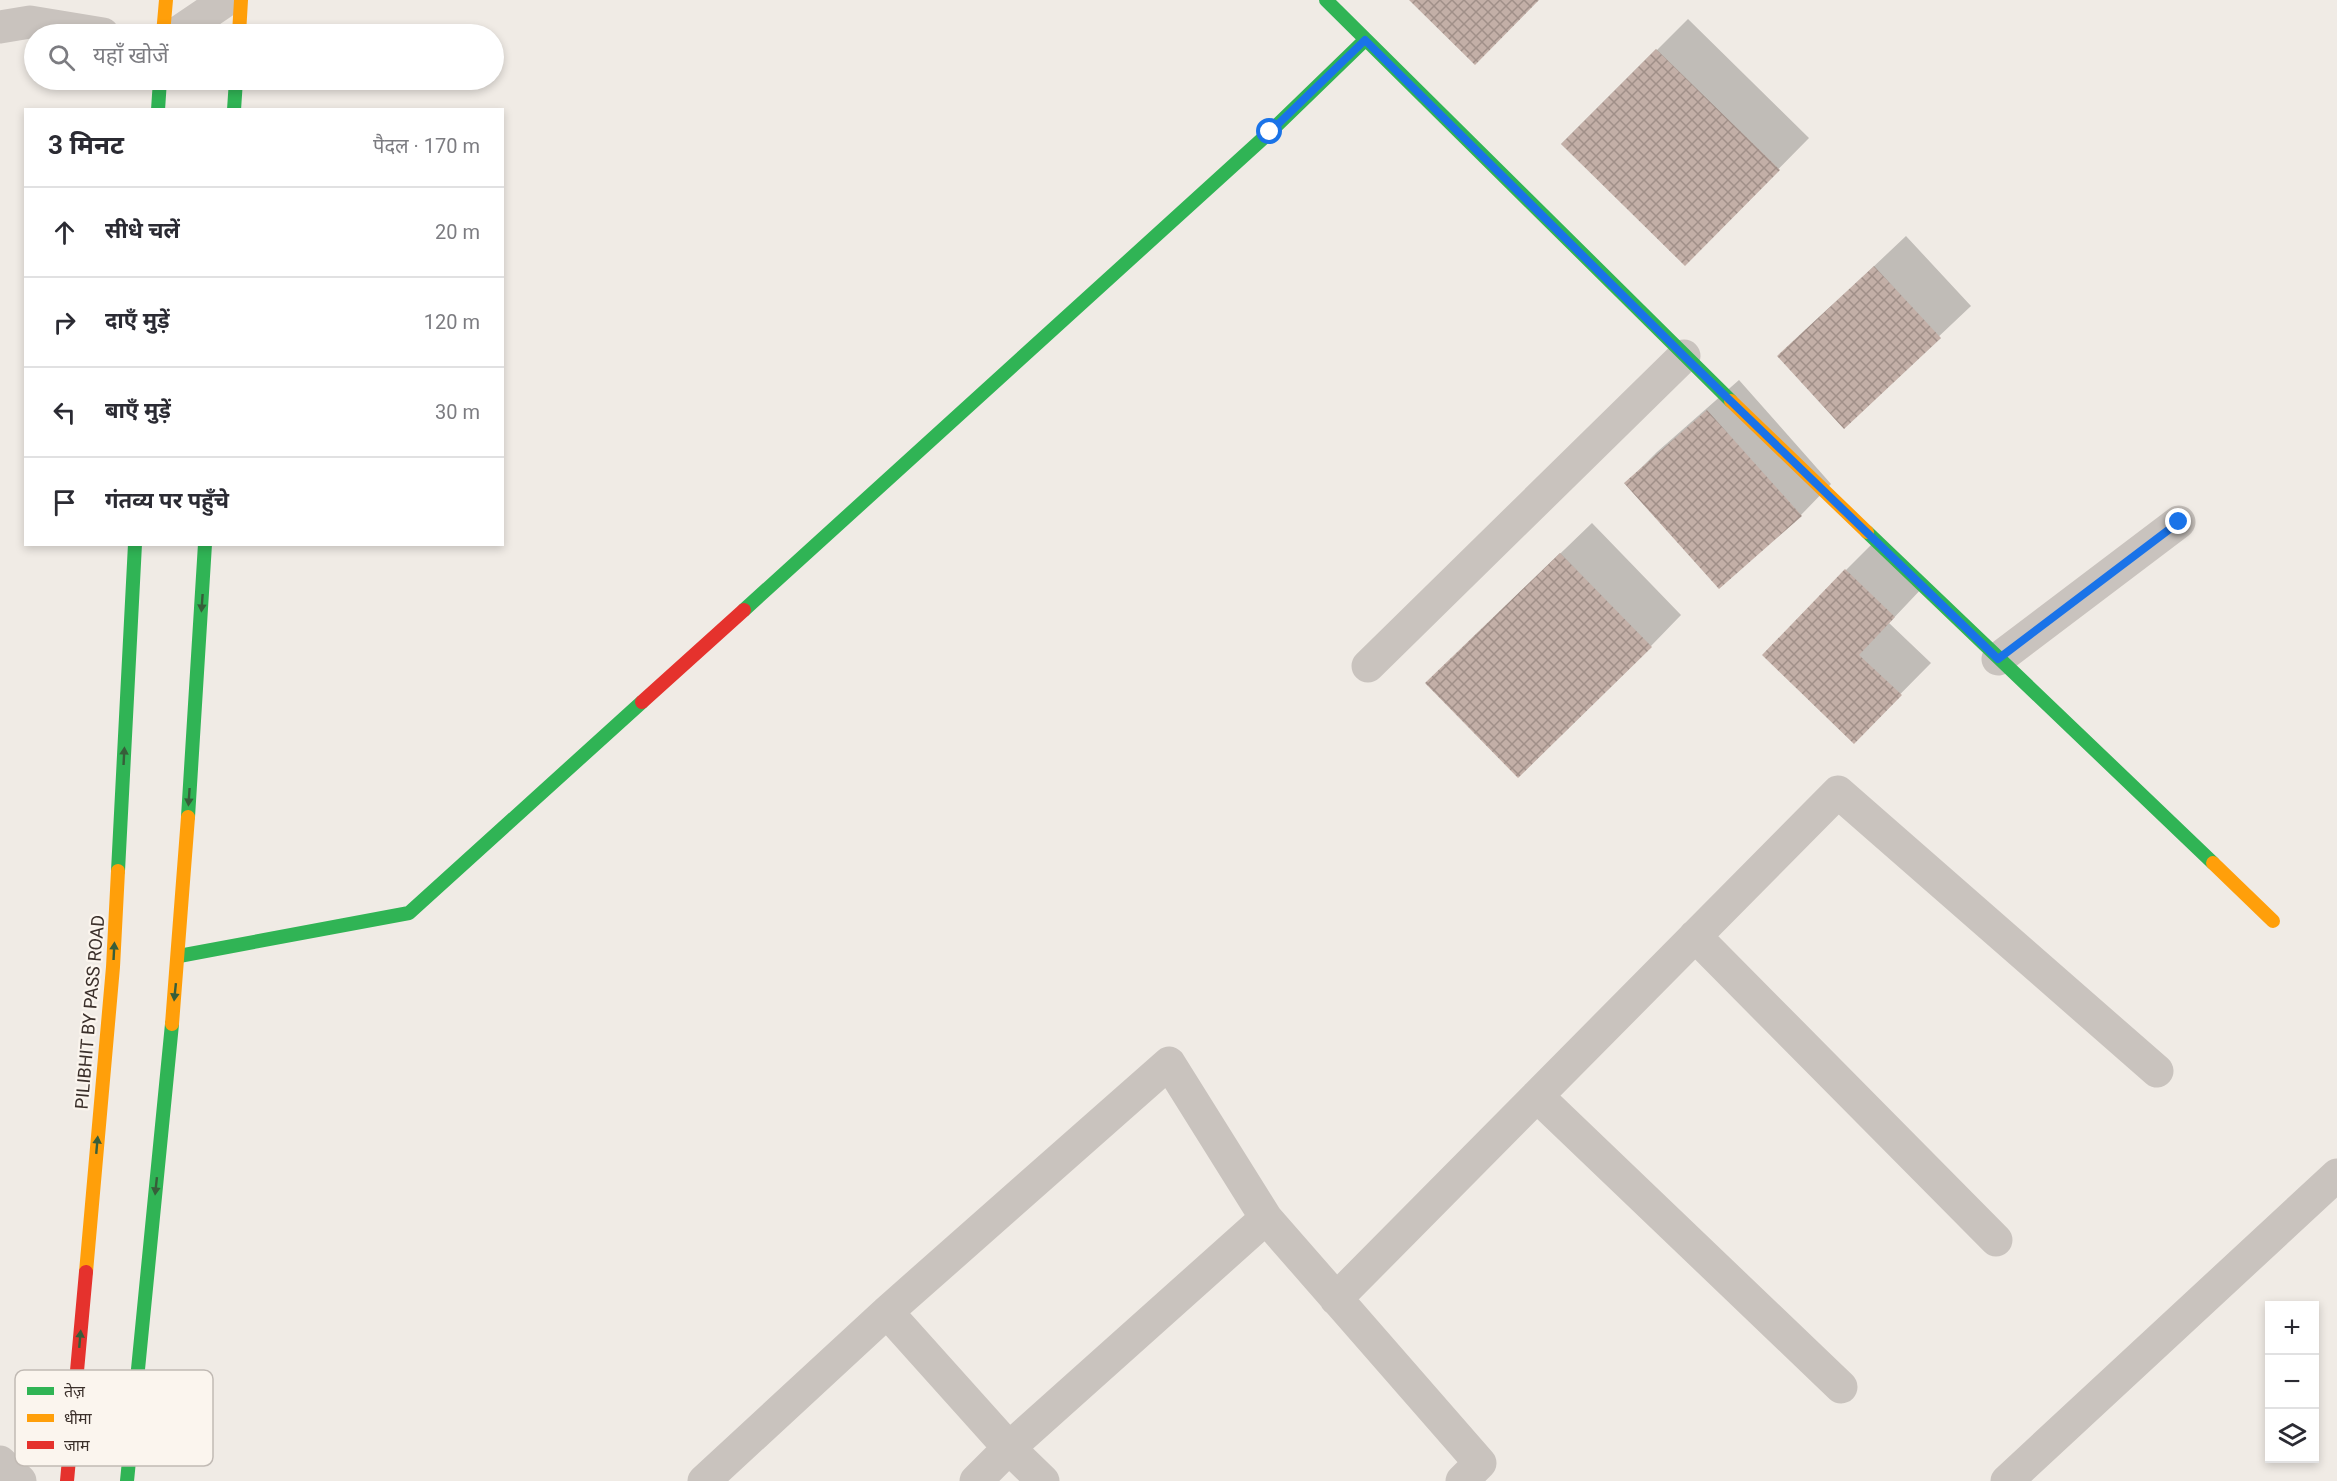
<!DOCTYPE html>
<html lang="hi">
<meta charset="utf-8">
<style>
:root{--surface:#fff;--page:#f2f2f3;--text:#2b2b33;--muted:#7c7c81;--line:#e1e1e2}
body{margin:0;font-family:Roboto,"Noto Sans Devanagari",sans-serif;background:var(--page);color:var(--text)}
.controls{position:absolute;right:18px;bottom:18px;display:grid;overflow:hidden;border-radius:0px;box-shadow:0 3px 9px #0003}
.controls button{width:54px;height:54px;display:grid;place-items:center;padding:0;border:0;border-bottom:2px solid var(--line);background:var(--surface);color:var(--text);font:30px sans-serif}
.stop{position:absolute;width:18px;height:18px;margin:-14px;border:4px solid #1a73e8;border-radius:50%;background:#fff}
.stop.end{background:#1a73e8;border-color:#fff;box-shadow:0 2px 6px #0008}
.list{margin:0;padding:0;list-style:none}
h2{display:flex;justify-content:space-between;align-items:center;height:78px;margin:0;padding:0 24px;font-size:26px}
h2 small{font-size:20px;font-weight:400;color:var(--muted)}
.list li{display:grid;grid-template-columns:39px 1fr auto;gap:18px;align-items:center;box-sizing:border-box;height:90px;padding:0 24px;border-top:2px solid var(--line)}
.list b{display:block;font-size:22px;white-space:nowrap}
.list em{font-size:20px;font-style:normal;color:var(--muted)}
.icon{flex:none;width:33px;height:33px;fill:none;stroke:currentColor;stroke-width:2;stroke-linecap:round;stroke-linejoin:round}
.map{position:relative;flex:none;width:2337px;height:1481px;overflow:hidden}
.search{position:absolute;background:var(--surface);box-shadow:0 3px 9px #0003;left:24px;top:24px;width:480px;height:66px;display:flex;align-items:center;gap:15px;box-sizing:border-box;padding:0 21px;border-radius:33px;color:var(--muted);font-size:22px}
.panel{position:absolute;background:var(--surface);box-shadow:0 3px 9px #0003;left:24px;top:108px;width:480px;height:438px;border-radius:0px}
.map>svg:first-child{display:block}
.shadow{fill:#0003}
.building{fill:url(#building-cross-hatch)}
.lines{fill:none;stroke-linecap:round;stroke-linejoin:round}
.street{stroke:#c9c3be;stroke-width:33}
.fast{stroke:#30b455;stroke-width:14}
.slow{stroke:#ff9f0a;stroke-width:14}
.jam{stroke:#e5322d;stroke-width:14}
.oneway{fill:#375e3a}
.route{stroke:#1a73e8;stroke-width:8}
.labels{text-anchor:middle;stroke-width:4.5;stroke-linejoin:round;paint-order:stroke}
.street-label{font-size:18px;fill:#3b302b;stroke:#fbf5ee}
.key{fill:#fbf5ee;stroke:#c1bab4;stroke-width:1.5}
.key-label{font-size:16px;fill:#3b302b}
</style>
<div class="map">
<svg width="2337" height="1481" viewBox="0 0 2337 1481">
<defs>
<pattern id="building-cross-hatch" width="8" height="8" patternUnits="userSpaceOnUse" patternTransform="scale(1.5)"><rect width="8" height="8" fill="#c3afa7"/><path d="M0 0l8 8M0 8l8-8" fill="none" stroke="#a08f88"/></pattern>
</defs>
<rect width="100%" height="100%" fill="#f0ebe5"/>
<path class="shadow" d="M1688,19L1809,138L1685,264L1563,144Z
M1906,236L1971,306L1844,426L1779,356Z
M1739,380L1831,484L1801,515L1626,483L1657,452Z
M1592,523L1681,615L1651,646L1458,652Z
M1877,539L1925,585L1889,623L1931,663L1854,741L1846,570Z"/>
<path class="building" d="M1409,0H1539L1475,65Z
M1656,49L1780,170L1685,266L1561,144Z
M1874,266L1941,338L1844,429L1777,356Z
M1707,410L1802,516L1719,589L1624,483Z
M1560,553L1652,647L1518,778L1425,683Z
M1845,569L1895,617L1859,655L1902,695L1854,744L1762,655Z"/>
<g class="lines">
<path class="street" d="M0,27L30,22L103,34
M176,34L226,0
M1998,659L2179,522
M1368,666L1684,356
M1695,936L1996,1240
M1537,1096L1841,1387
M1336,1299L1838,792L2157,1071
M887,1312L1009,1448L1043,1481
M0,1462L20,1481
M704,1481L887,1312L1169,1063L1266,1218L1480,1463L1462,1481
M976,1481L1009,1448L1266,1218
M2007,1481L2337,1175"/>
<path class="fast" d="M1326,0L1731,401
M158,110L160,80
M234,110L236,80
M1867,532L2213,863
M744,610L1270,132L1365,40
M188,817L205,544
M118,871L135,544
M179,956L409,913L642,702
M127,1481L172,1024"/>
<path class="slow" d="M163,34L166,0
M239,34L241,0
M1731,401L1867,532
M2213,863L2273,921
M172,1024L188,817
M86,1272L113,967L118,871"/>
<path class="jam" d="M642,702L744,610
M67,1481L86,1272"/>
</g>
<defs><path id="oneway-solid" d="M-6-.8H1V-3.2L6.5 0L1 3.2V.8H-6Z" transform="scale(1.5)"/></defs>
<g class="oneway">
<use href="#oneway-solid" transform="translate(202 603) rotate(94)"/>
<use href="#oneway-solid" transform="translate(124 756) rotate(-87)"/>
<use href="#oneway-solid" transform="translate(189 797) rotate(94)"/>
<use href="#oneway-solid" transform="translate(114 951) rotate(-87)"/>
<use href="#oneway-solid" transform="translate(175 992) rotate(96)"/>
<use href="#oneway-solid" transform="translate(97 1145) rotate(-85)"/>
<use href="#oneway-solid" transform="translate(156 1186) rotate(96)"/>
<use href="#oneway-solid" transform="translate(80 1339) rotate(-85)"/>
</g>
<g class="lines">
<path class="route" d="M1270,132L1365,40L1684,356L1998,659L2179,522"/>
</g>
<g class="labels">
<g class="street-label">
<text transform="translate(90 1012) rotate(-85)" y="6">PILIBHIT BY PASS ROAD</text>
</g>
</g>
<rect x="15" y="1370" width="198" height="96" rx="9" class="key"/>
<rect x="27" y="1387" width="27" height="8" fill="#30b455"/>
<rect x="27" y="1414" width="27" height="8" fill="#ff9f0a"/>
<rect x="27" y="1441" width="27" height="8" fill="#e5322d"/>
<g class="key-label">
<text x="64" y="1397">तेज़</text>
<text x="64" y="1424">धीमा</text>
<text x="64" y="1451">जाम</text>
</g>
</svg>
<div class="controls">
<button>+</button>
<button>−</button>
<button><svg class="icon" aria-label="layers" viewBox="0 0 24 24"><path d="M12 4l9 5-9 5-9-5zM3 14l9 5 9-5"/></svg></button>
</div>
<div class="stop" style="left:1270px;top:132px"></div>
<div class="stop end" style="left:2179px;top:522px"></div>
<div class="search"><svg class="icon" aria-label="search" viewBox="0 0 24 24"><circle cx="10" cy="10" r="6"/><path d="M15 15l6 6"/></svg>यहाँ खोजें</div>
<section class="panel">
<h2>3 मिनट<small>पैदल · 170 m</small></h2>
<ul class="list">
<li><svg class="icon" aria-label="ahead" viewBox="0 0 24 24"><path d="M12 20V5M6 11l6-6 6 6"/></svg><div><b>सीधे चलें</b></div><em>20 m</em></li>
<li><svg class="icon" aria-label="right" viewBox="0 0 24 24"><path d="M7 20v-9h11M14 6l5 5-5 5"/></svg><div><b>दाएँ मुड़ें</b></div><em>120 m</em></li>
<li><svg class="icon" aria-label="left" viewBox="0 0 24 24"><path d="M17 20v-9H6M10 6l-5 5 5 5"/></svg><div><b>बाएँ मुड़ें</b></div><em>30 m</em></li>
<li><svg class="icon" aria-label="arrive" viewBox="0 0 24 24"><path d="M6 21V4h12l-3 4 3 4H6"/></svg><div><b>गंतव्य पर पहुँचे</b></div></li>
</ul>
</section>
</div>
